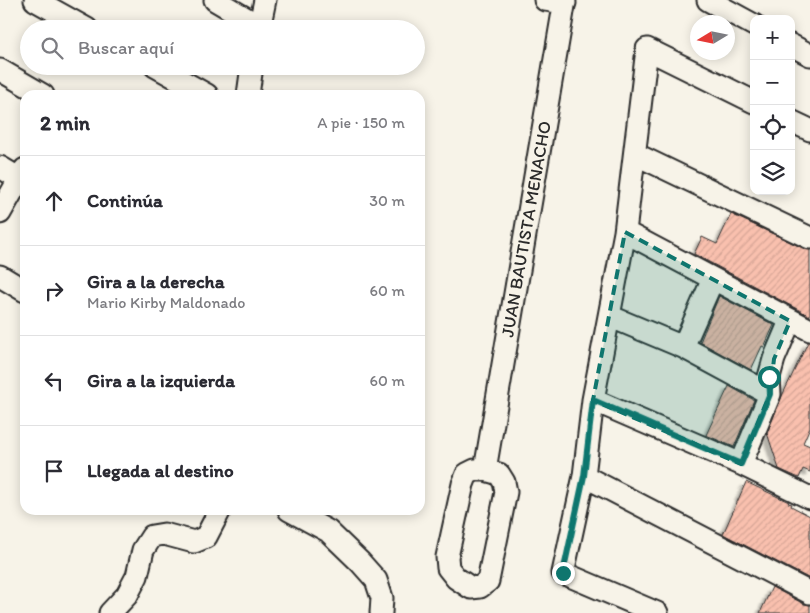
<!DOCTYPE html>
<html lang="es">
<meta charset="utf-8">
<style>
:root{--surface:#fff;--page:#f7f7f7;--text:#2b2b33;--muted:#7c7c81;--line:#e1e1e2}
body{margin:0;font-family:Itim,sans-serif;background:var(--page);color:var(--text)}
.controls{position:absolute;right:15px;top:15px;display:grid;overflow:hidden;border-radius:10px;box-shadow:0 2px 12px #0003}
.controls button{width:45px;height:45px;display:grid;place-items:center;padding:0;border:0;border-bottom:1px solid var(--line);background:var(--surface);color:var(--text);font:25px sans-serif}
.compass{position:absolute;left:690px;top:15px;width:45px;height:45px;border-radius:50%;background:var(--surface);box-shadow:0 2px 12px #0003;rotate:260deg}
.stop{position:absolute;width:15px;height:15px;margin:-11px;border:4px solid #0f766e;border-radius:50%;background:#fff}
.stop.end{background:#0f766e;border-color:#fff;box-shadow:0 1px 5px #0008}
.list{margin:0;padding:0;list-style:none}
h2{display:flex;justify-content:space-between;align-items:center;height:65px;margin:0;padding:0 20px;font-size:21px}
h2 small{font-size:16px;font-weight:400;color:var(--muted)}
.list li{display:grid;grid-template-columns:32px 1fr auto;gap:15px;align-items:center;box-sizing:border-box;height:90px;padding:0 20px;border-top:1px solid var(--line)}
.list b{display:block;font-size:19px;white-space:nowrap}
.list p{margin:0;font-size:16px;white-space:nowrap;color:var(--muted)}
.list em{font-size:16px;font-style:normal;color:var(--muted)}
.icon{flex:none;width:28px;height:28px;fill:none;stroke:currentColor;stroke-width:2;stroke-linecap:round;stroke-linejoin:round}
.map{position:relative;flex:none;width:810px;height:613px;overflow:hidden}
.search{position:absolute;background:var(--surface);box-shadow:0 2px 12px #0003;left:20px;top:20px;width:405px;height:55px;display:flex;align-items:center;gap:12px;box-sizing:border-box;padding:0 18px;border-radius:28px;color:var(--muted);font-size:19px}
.panel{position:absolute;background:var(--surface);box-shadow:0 2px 12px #0003;left:20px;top:90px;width:405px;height:425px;border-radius:15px}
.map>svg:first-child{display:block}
.building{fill:url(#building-hatch);stroke:#2b2b2b;filter:url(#shadow)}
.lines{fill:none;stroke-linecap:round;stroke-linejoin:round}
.minor-casing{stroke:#2b2b2b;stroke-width:25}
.minor{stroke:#f7f3e8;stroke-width:21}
.route{stroke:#0f766e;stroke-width:6}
.marked{fill:#0f766e;fill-opacity:0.2;stroke:#0f766e;stroke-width:4;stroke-dasharray:10 6;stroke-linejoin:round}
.labels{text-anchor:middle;stroke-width:4.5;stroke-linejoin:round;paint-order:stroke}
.street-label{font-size:18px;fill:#2b2b2b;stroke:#f7f3e8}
</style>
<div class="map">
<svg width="810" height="613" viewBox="0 0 810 613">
<defs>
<pattern id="building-hatch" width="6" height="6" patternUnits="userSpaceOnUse" patternTransform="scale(1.25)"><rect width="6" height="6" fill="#f9c0ae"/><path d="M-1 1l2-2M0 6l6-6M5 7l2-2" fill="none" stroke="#d6a596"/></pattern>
<filter id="shadow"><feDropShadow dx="-4.5" dy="4.5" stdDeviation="1" flood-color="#0004"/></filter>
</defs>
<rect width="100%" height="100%" fill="#f7f3e8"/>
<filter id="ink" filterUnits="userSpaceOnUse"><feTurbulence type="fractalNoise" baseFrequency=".02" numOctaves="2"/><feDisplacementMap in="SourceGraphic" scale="10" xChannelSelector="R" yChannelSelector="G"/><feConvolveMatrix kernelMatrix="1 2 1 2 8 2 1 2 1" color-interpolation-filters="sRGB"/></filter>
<g filter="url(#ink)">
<path class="building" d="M731,214L805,249L810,250V316L694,254L702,237L717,244Z
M719,296L774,325L764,347L762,346L751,370L700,342Z
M808,342H810V427L803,443L810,446V472L803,469L799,478L779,469L767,433L782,396Z
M729,386L754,400L734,447L706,435Z
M746,482L789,502L788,503L792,504L791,506L810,516V579L723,534Z
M772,587L804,604L810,605V613H760Z"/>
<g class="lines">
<g class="minor-casing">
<path id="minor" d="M35,0L87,29
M215,0L259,26
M545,0L565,3
M708,0L754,25
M259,29L265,0
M791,45L810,55
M155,66L207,95
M0,70L43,95
M248,95L252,66
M791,121L810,130
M635,154L810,238
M0,167L25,182
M0,213L25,169
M625,232L810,330
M0,276L25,291
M609,316L683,347L770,394
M683,347L713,279
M593,400L741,464L810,498
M741,464L770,394L769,377L774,359L790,321
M475,470H485L499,474L504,482L506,492L488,581L480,587L471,588L456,578L448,568L447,557L463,484L467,474Z
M485,470L565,0
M584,476L810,593
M289,510L328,531L360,562L376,580L382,598L381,613
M110,613L127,595L137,576L143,550L152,536L164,534L194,542L206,537L220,510
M657,613L563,573L584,476L593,400L625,232L647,49L754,102"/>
</g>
<use href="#minor" class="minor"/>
</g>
</g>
<g class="lines" filter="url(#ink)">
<path class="route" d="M563,573L584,476L593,400L741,464L770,394L769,377"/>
</g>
<path class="marked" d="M625,232L790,321L774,359L770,394L741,464L593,400Z"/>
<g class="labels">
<g class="street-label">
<text transform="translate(526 229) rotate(-80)" y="6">JUAN BAUTISTA MENACHO</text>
</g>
</g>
</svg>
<div class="controls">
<button>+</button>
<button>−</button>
<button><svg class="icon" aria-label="locate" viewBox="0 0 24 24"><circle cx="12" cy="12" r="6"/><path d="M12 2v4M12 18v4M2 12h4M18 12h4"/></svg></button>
<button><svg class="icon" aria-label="layers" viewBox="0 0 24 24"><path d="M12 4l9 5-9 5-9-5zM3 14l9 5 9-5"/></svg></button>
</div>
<svg class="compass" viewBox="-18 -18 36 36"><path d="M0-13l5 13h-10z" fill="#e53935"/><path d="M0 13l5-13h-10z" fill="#7c7c81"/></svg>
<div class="stop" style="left:769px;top:377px"></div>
<div class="stop end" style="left:563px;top:573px"></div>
<div class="search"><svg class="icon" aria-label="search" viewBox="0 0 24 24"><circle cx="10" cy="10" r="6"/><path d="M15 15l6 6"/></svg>Buscar aquí</div>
<section class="panel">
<h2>2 min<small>A pie · 150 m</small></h2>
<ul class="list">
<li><svg class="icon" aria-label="ahead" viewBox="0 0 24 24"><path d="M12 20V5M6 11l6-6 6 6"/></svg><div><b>Continúa</b></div><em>30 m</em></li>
<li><svg class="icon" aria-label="right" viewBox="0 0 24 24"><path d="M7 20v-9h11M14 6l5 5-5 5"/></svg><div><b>Gira a la derecha</b><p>Mario Kirby Maldonado</p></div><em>60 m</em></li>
<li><svg class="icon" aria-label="left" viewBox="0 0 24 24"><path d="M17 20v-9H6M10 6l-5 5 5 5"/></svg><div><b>Gira a la izquierda</b></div><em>60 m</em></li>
<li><svg class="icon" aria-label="arrive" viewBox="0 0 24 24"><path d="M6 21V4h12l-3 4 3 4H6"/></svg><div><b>Llegada al destino</b></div></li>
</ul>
</section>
</div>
